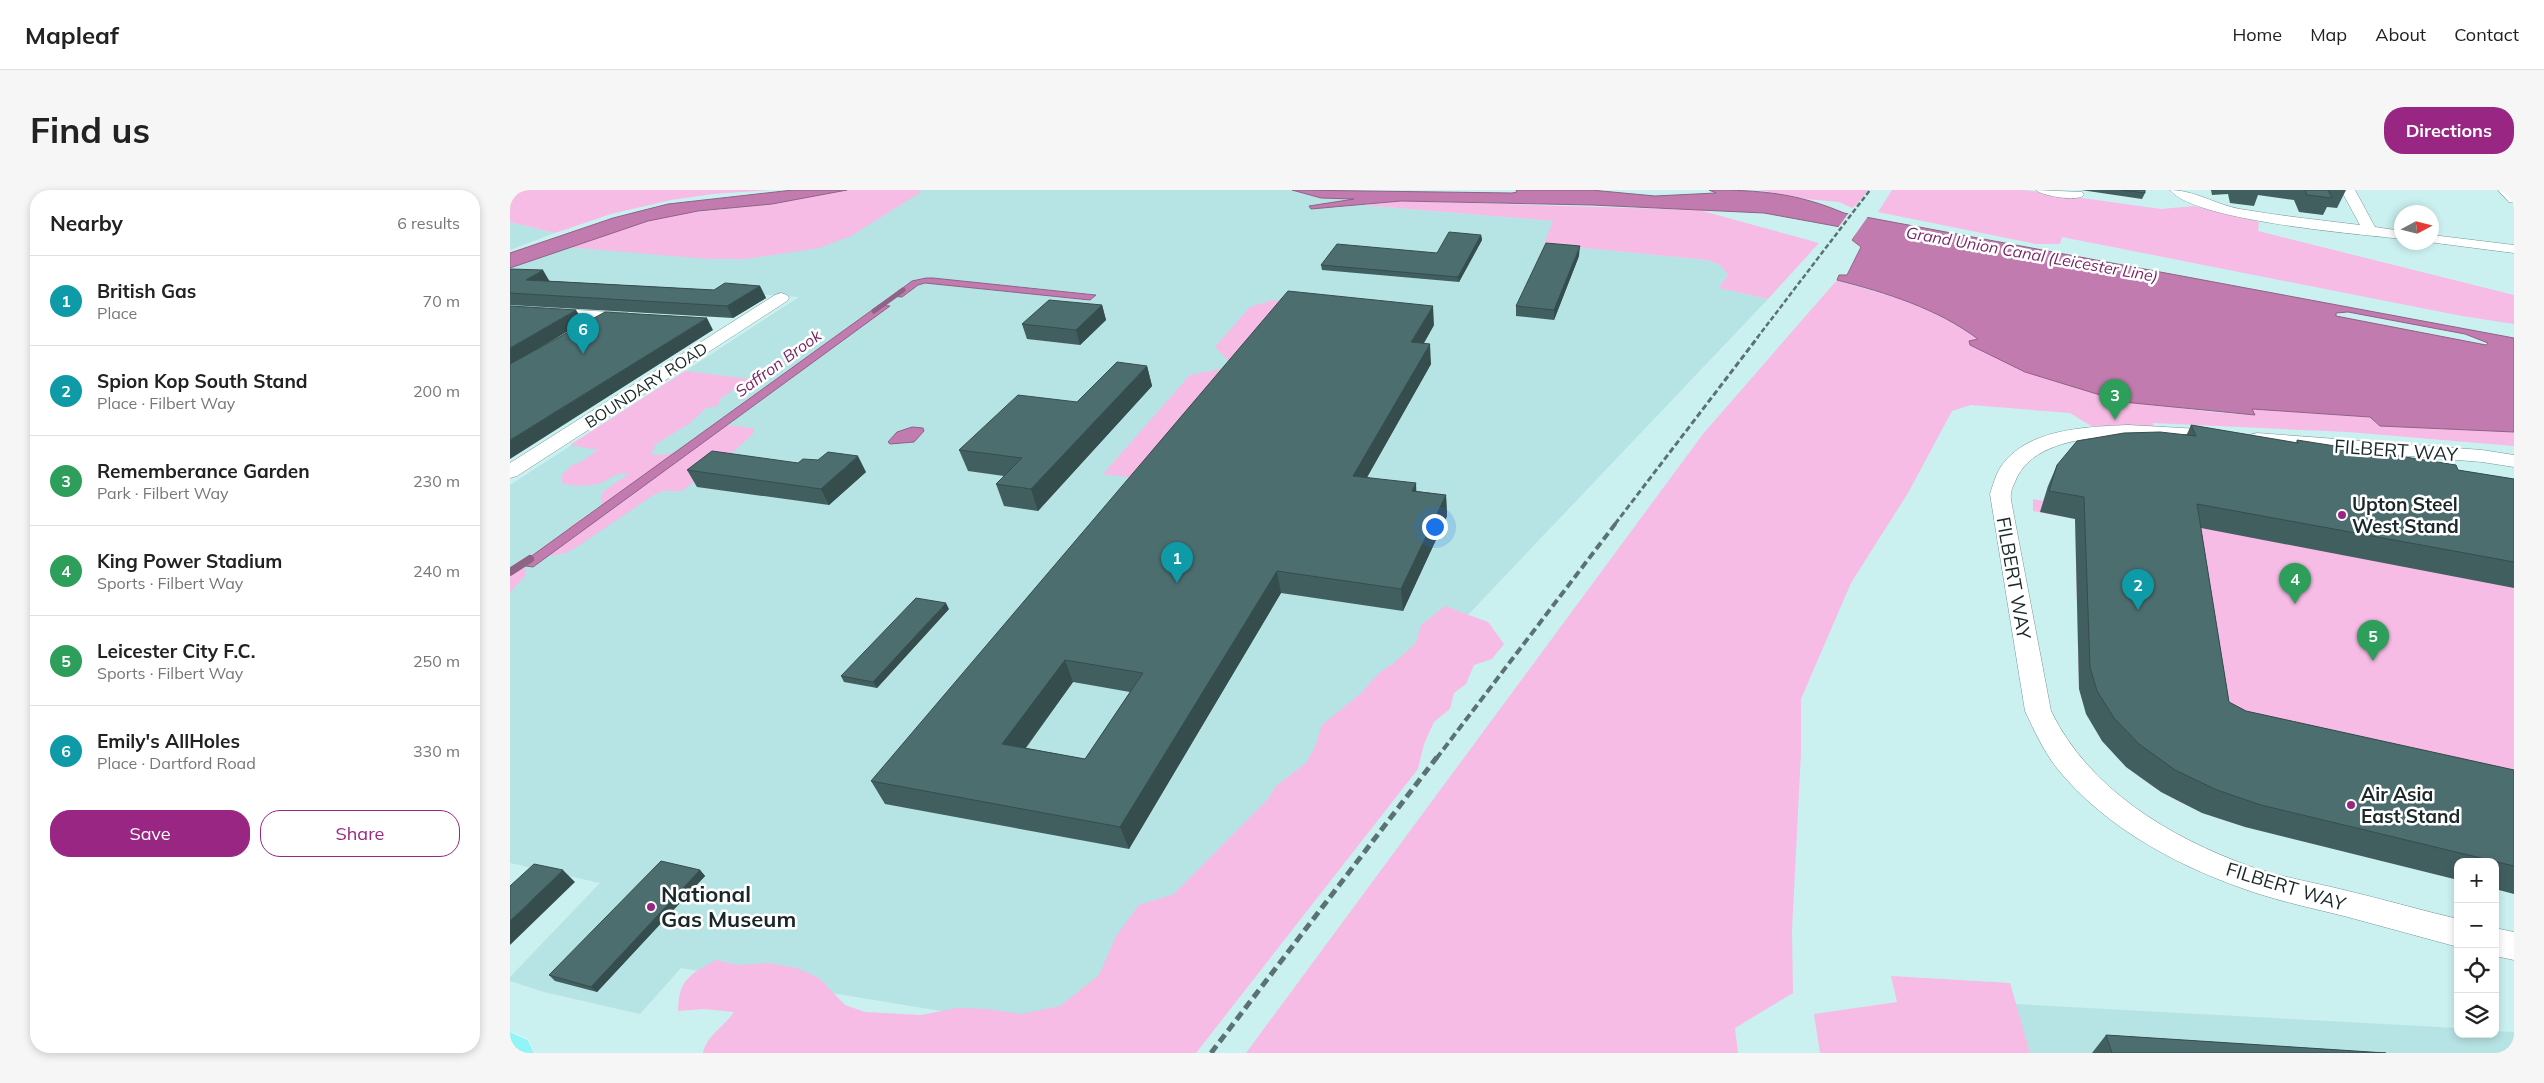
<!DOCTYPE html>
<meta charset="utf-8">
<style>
:root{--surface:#fff;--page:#f6f6f6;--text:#222;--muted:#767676;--line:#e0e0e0;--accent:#9a2683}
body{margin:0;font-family:Mulish,sans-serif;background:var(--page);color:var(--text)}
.controls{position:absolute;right:15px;bottom:15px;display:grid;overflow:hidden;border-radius:10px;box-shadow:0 2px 8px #0003}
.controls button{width:45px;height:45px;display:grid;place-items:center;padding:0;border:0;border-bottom:1px solid var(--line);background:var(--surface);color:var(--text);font:25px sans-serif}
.compass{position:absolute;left:1884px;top:15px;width:45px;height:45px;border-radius:50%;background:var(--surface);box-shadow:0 2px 8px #0003;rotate:83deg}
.you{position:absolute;left:924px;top:336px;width:18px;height:18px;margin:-12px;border:4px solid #fff;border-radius:50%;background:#1a73e8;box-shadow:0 0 0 8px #1a73e833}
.badge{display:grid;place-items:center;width:32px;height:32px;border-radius:50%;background:var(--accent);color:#fff;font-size:16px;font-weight:700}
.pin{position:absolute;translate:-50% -41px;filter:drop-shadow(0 1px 2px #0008)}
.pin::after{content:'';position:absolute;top:26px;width:18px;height:15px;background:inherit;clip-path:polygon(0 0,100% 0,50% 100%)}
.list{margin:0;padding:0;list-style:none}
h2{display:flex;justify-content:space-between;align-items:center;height:65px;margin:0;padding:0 20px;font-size:21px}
h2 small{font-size:16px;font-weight:400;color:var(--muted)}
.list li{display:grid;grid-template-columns:32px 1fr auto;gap:15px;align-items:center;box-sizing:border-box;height:90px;padding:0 20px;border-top:1px solid var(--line)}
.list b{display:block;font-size:19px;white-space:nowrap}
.list p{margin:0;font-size:16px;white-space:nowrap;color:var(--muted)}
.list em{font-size:16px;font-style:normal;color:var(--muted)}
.actions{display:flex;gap:10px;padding:15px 20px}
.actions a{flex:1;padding:11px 0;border:1px solid var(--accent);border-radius:20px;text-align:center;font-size:18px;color:var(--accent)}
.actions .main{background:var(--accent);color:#fff}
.icon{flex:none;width:28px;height:28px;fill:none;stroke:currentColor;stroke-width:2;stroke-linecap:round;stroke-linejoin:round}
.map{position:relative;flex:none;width:2004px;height:863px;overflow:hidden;border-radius:20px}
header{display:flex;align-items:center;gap:30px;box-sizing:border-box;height:70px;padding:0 25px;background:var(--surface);border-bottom:1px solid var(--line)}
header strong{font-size:24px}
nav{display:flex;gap:28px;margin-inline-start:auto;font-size:18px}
.intro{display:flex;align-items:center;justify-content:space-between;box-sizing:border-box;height:120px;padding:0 30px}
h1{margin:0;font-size:35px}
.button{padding:12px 22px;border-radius:20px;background:var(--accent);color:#fff;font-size:18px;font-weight:700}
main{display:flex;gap:30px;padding:0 30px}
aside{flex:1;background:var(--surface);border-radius:20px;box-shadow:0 2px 8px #0003}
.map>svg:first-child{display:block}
.built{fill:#b6e3e4;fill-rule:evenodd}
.green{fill:#f6bce5}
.water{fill:#c17bae;stroke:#8f6286;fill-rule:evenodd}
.pier{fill:#cbf0f0}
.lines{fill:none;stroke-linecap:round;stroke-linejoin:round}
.stream-far1{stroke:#8f6286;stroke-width:5}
.stream{stroke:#8f6286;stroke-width:8}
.street-casing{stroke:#759797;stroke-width:1}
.primary-casing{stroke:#fff;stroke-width:1}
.street{fill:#fff;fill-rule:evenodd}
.primary{fill:#91f4f7;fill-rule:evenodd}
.rail-far3{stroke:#5b7273;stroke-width:2.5;stroke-dasharray:5 2.5;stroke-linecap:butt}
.rail-far2{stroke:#5b7273;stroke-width:3;stroke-dasharray:6 3;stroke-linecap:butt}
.rail-far1{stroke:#5b7273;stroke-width:4;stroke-dasharray:8 4;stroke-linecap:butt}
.rail{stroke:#5b7273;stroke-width:5;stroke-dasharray:9 5;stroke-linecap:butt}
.wall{fill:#425f5f;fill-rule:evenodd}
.shaded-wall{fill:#364d4e}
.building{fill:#4d6e6f;stroke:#364d4e;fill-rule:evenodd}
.poi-dot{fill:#9a2683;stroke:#fff;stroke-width:2}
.labels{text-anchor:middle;stroke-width:5;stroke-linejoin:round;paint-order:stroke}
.far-water-label{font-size:16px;font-style:italic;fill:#782566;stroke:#fff}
.far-street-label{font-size:16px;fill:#1a2829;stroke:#fff}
.street-label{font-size:19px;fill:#1a2829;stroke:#fff}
.poi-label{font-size:19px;font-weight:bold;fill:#1a2829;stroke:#fff;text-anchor:start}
.near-poi-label{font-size:22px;font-weight:bold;fill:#1a2829;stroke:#fff;text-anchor:start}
</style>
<header>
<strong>Mapleaf</strong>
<nav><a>Home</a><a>Map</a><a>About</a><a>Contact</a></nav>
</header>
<div class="intro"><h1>Find us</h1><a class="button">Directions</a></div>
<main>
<aside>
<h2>Nearby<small>6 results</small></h2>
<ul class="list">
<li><span class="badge" style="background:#0f9aa8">1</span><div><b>British Gas</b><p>Place</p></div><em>70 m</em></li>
<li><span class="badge" style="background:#0f9aa8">2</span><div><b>Spion Kop South Stand</b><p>Place · Filbert Way</p></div><em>200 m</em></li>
<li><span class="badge" style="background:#2e9e5b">3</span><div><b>Rememberance Garden</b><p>Park · Filbert Way</p></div><em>230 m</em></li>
<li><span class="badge" style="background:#2e9e5b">4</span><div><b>King Power Stadium</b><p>Sports · Filbert Way</p></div><em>240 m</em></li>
<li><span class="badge" style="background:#2e9e5b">5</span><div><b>Leicester City F.C.</b><p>Sports · Filbert Way</p></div><em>250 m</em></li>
<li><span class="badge" style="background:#0f9aa8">6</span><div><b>Emily's AllHoles</b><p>Place · Dartford Road</p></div><em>330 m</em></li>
</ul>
<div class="actions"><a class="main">Save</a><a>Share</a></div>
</aside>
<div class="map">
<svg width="2004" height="863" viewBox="0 0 2004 863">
<rect width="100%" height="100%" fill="#cbf0f0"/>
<path class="built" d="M337,0H782L811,8L844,9L823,18L852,15L1044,31L1034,54L1197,70L1210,75L1218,85L1210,98L1258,109L574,829L528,837L171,778L130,824L34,802L0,791V787L90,693L0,673V295L289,107L87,93L44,120L0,117V78L83,48L228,18ZM423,88L585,104L586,105L580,110L415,93L408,95L406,90ZM369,115L379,116L23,377L9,374Z
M0,32L45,43L0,60Z
M1505,814L1948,838V844H1985V841L2004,842V863H1520Z"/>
<path class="green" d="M0,0H261L203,4L161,10L101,24L45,43L0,32Z
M337,0H409L411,2L341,46L309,58L236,69H198L56,57L138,31L168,24L262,14Z
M1249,0H1358L1346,15L1342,18L1329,12L1297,9Z
M1382,0H1514L1651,19L1685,16L1749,32L1748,41L2004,105V134L1952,126L1552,47L1550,54H1526L1368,22Z
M891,11L1189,20L1309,53L1258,109L1209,98L1218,85L1210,75L1197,70L1034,54L1043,31L852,15Z
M1327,90L1407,114L1555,194C1616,212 1681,222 1744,225L1741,219L1860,227L1870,236L2004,242V256L1838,242L1643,233L1644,236H1581L1560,223L1461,215L1442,221L1398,303L1341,393L1291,509V563L1282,740L1283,803L1225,838L1228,863H736L1193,244Z
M763,110L778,112L730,171L718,170L705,157L740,117Z
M710,179L722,180L633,289L593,284L680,185Z
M175,181L239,189L210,209L208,216L196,218L180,233L143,256L146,257L140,264C166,271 192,243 216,236C225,234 233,238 243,238L244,243L224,261L172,301H152L142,306L68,356L56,363L40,366L35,363L62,335L87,320L91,315V305L95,300L117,285V283C103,283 97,292 87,294C78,296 61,297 52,293V285L62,275L71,272L88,260L60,255Z
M1538,296L2004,313V704L1985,672C1935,672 1887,662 1838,654C1804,648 1767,646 1733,636C1660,615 1591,576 1569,499L1565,329L1523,321V309L1533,311Z
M0,377L16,379L15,386L0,402Z
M935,416L978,432L994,454L982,469L964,475L956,494L944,503L940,519L924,532L914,554L908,579L686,863H193C196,846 215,836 224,822L194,819L168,821C169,789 179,785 206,770L227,775L259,773L287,778L309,788L335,815L355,822L411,825L447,818L477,819L511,824L550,816L589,785L606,746L629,715L664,704L758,609L766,596L796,573L805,557L812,535L851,503L869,483L885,472L906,453L911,435Z
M1381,786L1500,793L1520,863H1310L1304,824L1387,812Z"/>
<path class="water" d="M283,0H337L262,14L188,21L138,31L0,78V63L103,28L158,14Z
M782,0L1002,3L1007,2L1006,0H1081L1145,6L1206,3L1199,0C1250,0 1287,3 1334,23L2004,148V242L1870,236L1860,227L1742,219L1745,225L1613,212L1515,182L1460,155L1459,151L1468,149C1426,118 1377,103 1327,90L1329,85H1337L1351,57L1342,50L1347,40L1254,23L1082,15L891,11L801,19L799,16L844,9L811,8ZM1838,122L1955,144L1978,153L1976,155L1826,126V123Z
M416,88H423L586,105L580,110L415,93L408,95L392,107L382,106L402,91Z
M369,115L380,116L23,377L9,375Z
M402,237L413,238L414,241L404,252L380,254L378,252L387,242Z"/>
<path class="pier" d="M1340,21L1359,25L1340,52L1343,42L1327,39Z"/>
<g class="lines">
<path class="stream-far1" d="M364,121L393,100"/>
<path class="stream" d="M0,382L20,369"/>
<g class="street-casing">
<path id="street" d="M1526,0L1572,2L1574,5C1568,12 1532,6 1526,0Z
M1660,0C1685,0 1706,15 1730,19C1770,26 1810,30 1850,35L1831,0H1845L1865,37L1892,41V49C1849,44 1684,31 1660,0Z
M1988,0H2003L2004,13L1999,12Z
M1922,45L2004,55V63L1918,52H1922Z
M271,103L277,105L279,108L277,111L7,286L0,288V273L265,105Z
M0,116L118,123L126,128L118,133L0,126Z
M1618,235L1708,240L1715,242L1718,246L1715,250L1708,252C1656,247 1528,230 1505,292C1502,298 1500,303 1501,310L1541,521C1579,599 1659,647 1739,676C1770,687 1802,692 1834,700C1872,709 1910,720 1948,729V757C1910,747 1872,736 1834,726C1806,719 1777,713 1749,704C1675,680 1596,640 1546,577C1533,560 1524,540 1515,521L1480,304C1483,295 1486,283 1492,275C1519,238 1577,237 1618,235Z
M1747,243L1972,260L2004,265V277L1972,272L1740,253L1737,249L1740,245Z
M1985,738L2004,742V770L1985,766Z"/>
</g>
<g class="primary-casing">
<path id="primary" d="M0,842L18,850L24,863H0Z"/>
</g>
<use href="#street" class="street"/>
<use href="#primary" class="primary"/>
<path class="rail-far3" d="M1247,148L1360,0"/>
<path class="rail-far2" d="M1105,334L1248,147"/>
<path class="rail-far1" d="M926,569L1106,333"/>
<path class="rail" d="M701,863L927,567"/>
</g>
<path class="wall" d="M1571,0H1635V3L1632,9Z
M1701,0H1836L1827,18L1817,17L1813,25L1789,22L1784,10L1748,5L1744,16L1720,13L1718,4L1702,5Z
M971,45L972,50L949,92L812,80L811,75L927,63Z
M1069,66L1044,130L1006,126V116Z
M0,79L40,91L204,100L250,96L256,108L223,128L0,115Z
M592,115L596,130L570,155L517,149L512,134Z
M924,135L914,153L921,174L857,287L906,301L936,305L937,326L893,421L771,403L619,659L375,614L361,591ZM563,492L620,502L575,569L516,558Z
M637,176L642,196L528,321L494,316L486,294L494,286L458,281L449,260L567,212Z
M1681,235L1786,253L1787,250L1948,280L2004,289V398L1691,338L1719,512L1736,521L2004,580V704L1985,699V672H1948V690L1735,637L1692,623L1651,602L1616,577L1592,551L1576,524L1569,499L1565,329L1530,322L1538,296L1547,275L1677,244Z
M177,280L356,282L319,315L187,297Z
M439,419L367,498L334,492L331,486Z
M190,680L195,686L87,802L45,791L39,785Z
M1596,845L1876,863H1582Z"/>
<path class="shaded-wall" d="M971,45L972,50L949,92L948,87Z
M1070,56L1069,66L1044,130V120Z
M33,80L40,92L16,90Z
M250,96L256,108L223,128L217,116Z
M592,115L596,130L570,155L566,140Z
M923,116L924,135L903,172L901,152Z
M66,120L74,132L0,175V158Z
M197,128L203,140L0,269V250Z
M920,154L921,174L846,307L843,286Z
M637,176L642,196L528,321L521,299Z
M348,266L356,282L319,315L311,299Z
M906,293L907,315L902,301Z
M936,305L937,326L893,421L891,399Z
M767,381L771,403L619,659L610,637Z
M436,413L439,419L367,498L363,492Z
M555,470L563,492L502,576L492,554Z
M53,680L65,692L0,755V731Z
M190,680L195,686L87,802L81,797Z"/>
<path class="building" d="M1612,0H1635V3Z
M1795,0H1818L1822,8L1797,5Z
M939,42L971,45L948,87L811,75L827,54L927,63Z
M1036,53L1070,56L1044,120L1006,116Z
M0,79L33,80L16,90L204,100L215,93L250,96L217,116L0,103Z
M778,101L923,116L901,152L920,154L843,286L906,293L902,301L936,305L891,399L767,381L610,637L361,591ZM555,470L633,483L575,569L492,554Z
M539,110L592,115L566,140L512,134Z
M0,116L66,120L0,158Z
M95,122L197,128L0,250V174Z
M607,172L637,176L521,299L486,294L512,268L449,260L508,205L567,212Z
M1681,235L1788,253L1787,250L1946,275L1948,280L2004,289V372L1687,314L1719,512L1736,521L2004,580V676L1751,615L1707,600L1665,580L1629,554L1604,528L1587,501L1580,477L1574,307L1539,301L1547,275L1567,251L1614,243L1650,242L1686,246Z
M202,261L288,273L293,269L308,270L318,262L348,266L311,299L177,280Z
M406,408L436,413L363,492L331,486Z
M151,671L190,680L81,797L39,785Z
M24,674L53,680L0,731V696Z
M1596,845L1876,863H1602Z"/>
<g class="poi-dot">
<circle cx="1832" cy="325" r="5"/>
<circle cx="1841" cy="615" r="5"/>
<circle cx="141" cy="717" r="5"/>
</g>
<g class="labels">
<g class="far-water-label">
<text transform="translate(1522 64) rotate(10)" y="6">Grand Union Canal (Leicester Line)</text>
<text transform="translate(268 173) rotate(-36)" y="6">Saffron Brook</text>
</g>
<g class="far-street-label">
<text transform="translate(136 195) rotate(-33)" y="6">BOUNDARY ROAD</text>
</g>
<g class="street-label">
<text transform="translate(1886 260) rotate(4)" y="7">FILBERT WAY</text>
<text transform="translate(1504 388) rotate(80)" y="7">FILBERT WAY</text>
<text transform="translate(1776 696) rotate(17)" y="7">FILBERT WAY</text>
</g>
<g class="poi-label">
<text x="1842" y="321">Upton Steel<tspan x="1842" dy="22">West Stand</tspan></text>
<text x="1851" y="611">Air Asia<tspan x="1851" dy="22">East Stand</tspan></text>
</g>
<g class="near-poi-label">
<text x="151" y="712">National<tspan x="151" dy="25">Gas Museum</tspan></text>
</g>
</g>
</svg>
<div class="controls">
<button>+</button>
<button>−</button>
<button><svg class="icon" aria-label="locate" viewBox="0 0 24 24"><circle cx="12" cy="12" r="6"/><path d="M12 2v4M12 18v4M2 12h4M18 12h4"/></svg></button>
<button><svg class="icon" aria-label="layers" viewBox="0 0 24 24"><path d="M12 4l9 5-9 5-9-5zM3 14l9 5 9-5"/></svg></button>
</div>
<svg class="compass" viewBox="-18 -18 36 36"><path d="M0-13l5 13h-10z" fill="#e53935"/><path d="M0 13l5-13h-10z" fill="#767676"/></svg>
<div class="you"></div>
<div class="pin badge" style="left:667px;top:393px;background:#0f9aa8">1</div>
<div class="pin badge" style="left:1628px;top:420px;background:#0f9aa8">2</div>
<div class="pin badge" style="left:1605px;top:230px;background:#2e9e5b">3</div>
<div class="pin badge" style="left:1785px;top:414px;background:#2e9e5b">4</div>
<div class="pin badge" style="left:1863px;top:471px;background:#2e9e5b">5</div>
<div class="pin badge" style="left:73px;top:164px;background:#0f9aa8">6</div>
</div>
</main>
